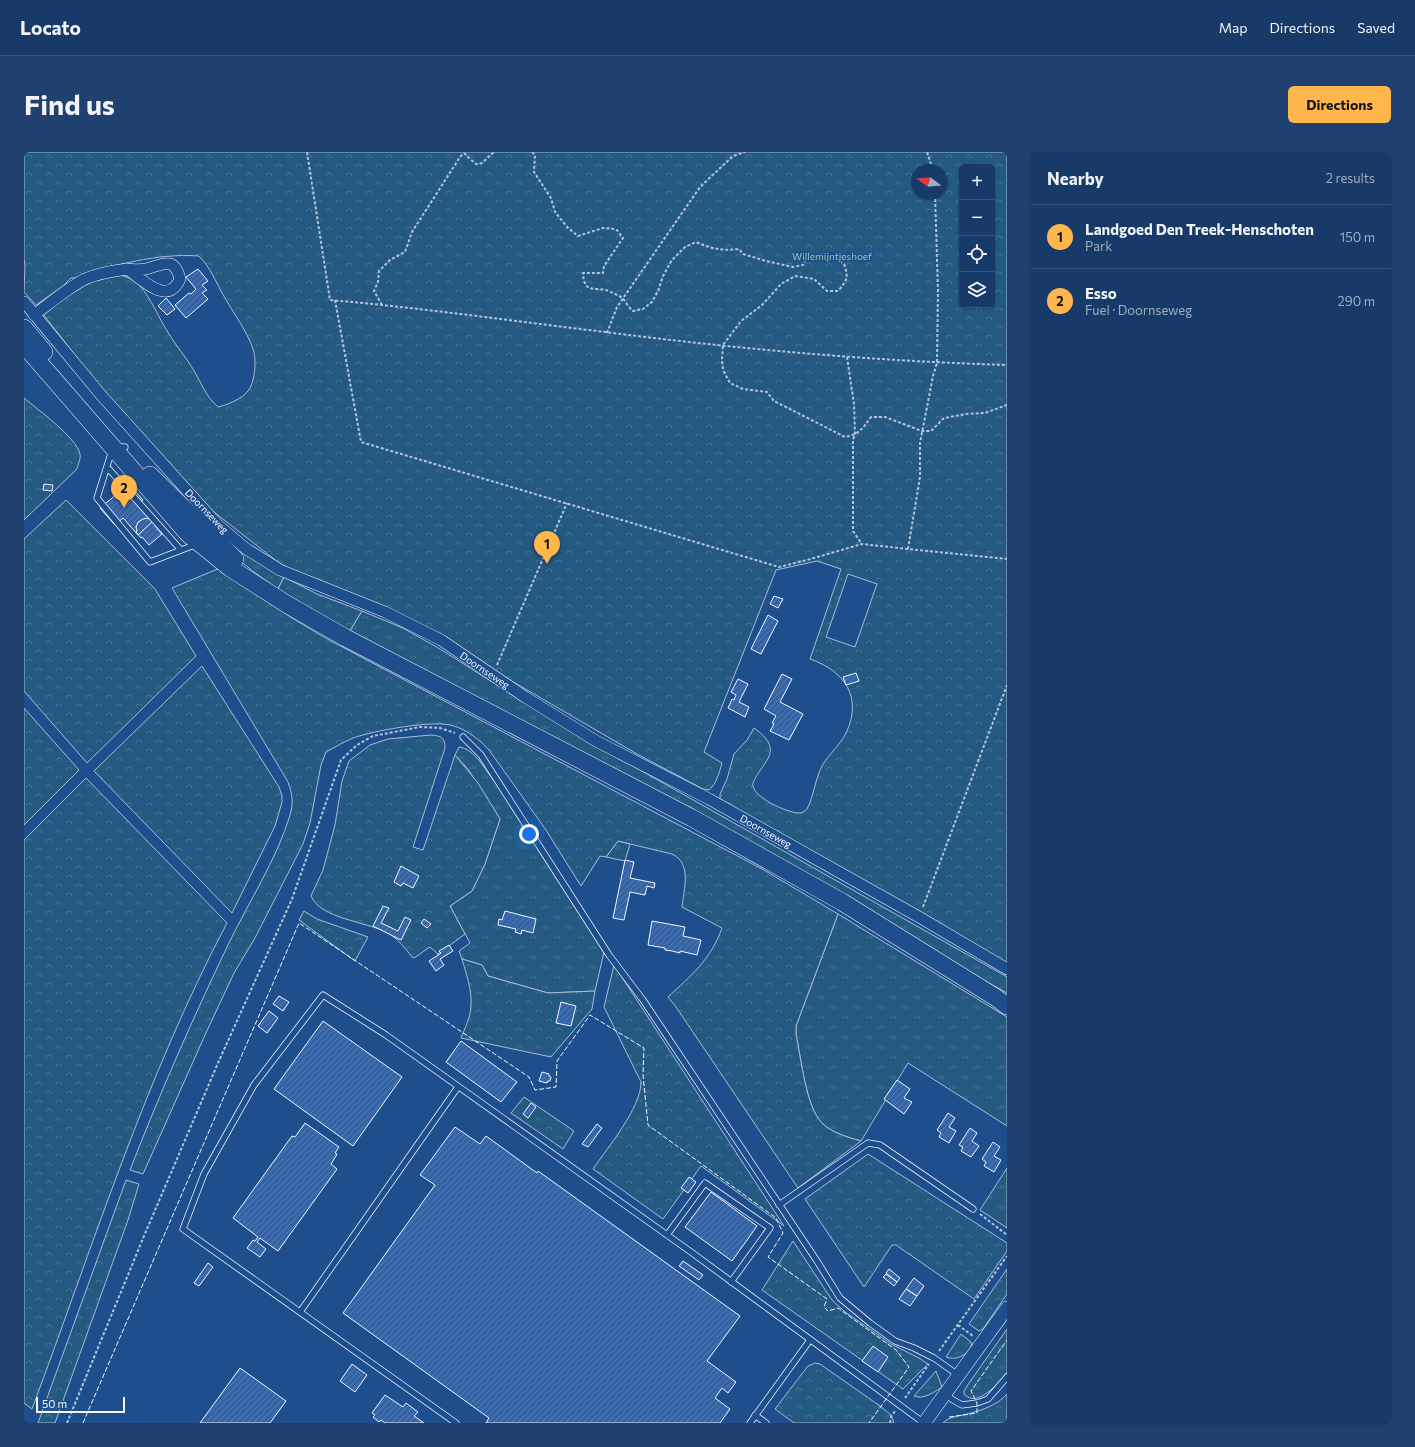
<!DOCTYPE html>
<meta charset="utf-8">
<style>
:root{--surface:#173a69;--page:#20416f;--text:#f1f3f6;--muted:#9eadc0;--line:#36547d;--accent:#ffb74d}
body{margin:0;font-family:Commissioner,sans-serif;background:var(--page);color:var(--text)}
.controls{position:absolute;right:12px;top:12px;display:grid;overflow:hidden;border-radius:6px;box-shadow:0 1px 3px #0004}
.controls button{width:36px;height:36px;display:grid;place-items:center;padding:0;border:0;border-bottom:1px solid var(--line);background:var(--surface);color:var(--text);font:20px sans-serif}
.compass{position:absolute;left:887px;top:12px;width:36px;height:36px;border-radius:50%;background:var(--surface);box-shadow:0 1px 3px #0004;rotate:286deg}
.scale{position:absolute;left:12px;bottom:10px;width:89px;box-sizing:border-box;padding-left:4px;border:2px solid #f2f6ff;border-top:0;font-size:11px;line-height:14px;white-space:nowrap;color:#f2f6ff;-webkit-text-stroke:3px #1f4e8c;paint-order:stroke}
.you{position:absolute;left:505px;top:682px;width:14px;height:14px;margin:-10px;border:3px solid #fff;border-radius:50%;background:#1a73e8;box-shadow:0 0 0 6px #1a73e833}
.badge{display:grid;place-items:center;width:26px;height:26px;border-radius:50%;background:var(--accent);color:#111;font-size:13px;font-weight:700}
.pin{position:absolute;translate:-50% -33px;filter:drop-shadow(0 1px 2px #0008)}
.pin::after{content:'';position:absolute;top:21px;width:14px;height:12px;background:inherit;clip-path:polygon(0 0,100% 0,50% 100%)}
.list{margin:0;padding:0;list-style:none}
h2{display:flex;justify-content:space-between;align-items:center;height:52px;margin:0;padding:0 16px;font-size:17px}
h2 small{font-size:13px;font-weight:400;color:var(--muted)}
.list li{display:grid;grid-template-columns:26px 1fr auto;gap:12px;align-items:center;box-sizing:border-box;height:64px;padding:0 16px;border-top:1px solid var(--line)}
.list b{display:block;font-size:15px;white-space:nowrap}
.list p{margin:0;font-size:13px;white-space:nowrap;color:var(--muted)}
.list em{font-size:13px;font-style:normal;color:var(--muted)}
.icon{flex:none;width:22px;height:22px;fill:none;stroke:currentColor;stroke-width:2;stroke-linecap:round;stroke-linejoin:round}
.map{position:relative;flex:none;width:983px;height:1271px;overflow:hidden;border-radius:6px}
header{display:flex;align-items:center;gap:24px;box-sizing:border-box;height:56px;padding:0 20px;background:var(--surface);border-bottom:1px solid var(--line)}
header strong{font-size:19px}
nav{display:flex;gap:22px;margin-inline-start:auto;font-size:14px}
.intro{display:flex;align-items:center;justify-content:space-between;box-sizing:border-box;height:96px;padding:0 24px}
h1{margin:0;font-size:28px}
.button{padding:10px 18px;border-radius:6px;background:var(--accent);color:#111;font-size:14px;font-weight:700}
main{display:flex;gap:24px;padding:0 24px}
aside{flex:1;background:var(--surface);border-radius:6px;box-shadow:0 1px 3px #0004}
.map>svg:first-child{display:block}
.grass{fill:url(#grass-tufts);stroke:#a8bbd7}
.forest{fill:url(#forest-crowns);stroke:#a8bbd7;fill-rule:evenodd}
.building{fill:url(#building-hatch);stroke:#f2f6ff}
.lines{fill:none;stroke-linecap:round;stroke-linejoin:round}
.service-casing{stroke:#f2f6ff;stroke-width:7}
.minor-casing{stroke:#f2f6ff;stroke-width:12}
.tertiary-casing{stroke:#f2f6ff;stroke-width:14}
.primary-casing{stroke:#f2f6ff;stroke-width:18}
.path{stroke:#b3c4dc;stroke-width:2;stroke-dasharray:3 2;stroke-linecap:butt}
.service{stroke:#1f4e8c;stroke-width:5.5}
.minor{stroke:#1f4e8c;stroke-width:11}
.tertiary{stroke:#1f4e8c;stroke-width:13}
.primary{stroke:#1f4e8c;stroke-width:17}
.fence{stroke:#f2f6ff;stroke-width:1;stroke-dasharray:5 2;stroke-linecap:butt}
.labels{text-anchor:middle;stroke-width:3;stroke-linejoin:round;paint-order:stroke}
.park-label{font-size:10px;fill:#97c8a6;stroke:#1f4e8c}
.street-label{font-size:10px;fill:#f2f6ff;stroke:#1f4e8c}
</style>
<header>
<strong>Locato</strong>
<nav><a>Map</a><a>Directions</a><a>Saved</a></nav>
</header>
<div class="intro"><h1>Find us</h1><a class="button">Directions</a></div>
<main>
<div class="map">
<svg width="983" height="1271" viewBox="0 0 983 1271">
<defs>
<pattern id="grass-tufts" width="24" height="20" patternUnits="userSpaceOnUse"><rect width="24" height="20" fill="#245a82"/><path d="M3 7l-1-3M5 7V3M7 7l1-3M15 17l-1-3M17 17v-4M19 17l1-3" fill="none" stroke="#447295"/></pattern>
<pattern id="forest-crowns" width="20" height="18" patternUnits="userSpaceOnUse"><rect width="20" height="18" fill="#245a82"/><path d="M2 6a3 3 0 1 1 6 0M12 15a3 3 0 1 1 6 0" fill="none" stroke="#447295"/></pattern>
<pattern id="building-hatch" width="6" height="6" patternUnits="userSpaceOnUse"><rect width="6" height="6" fill="#3563a3"/><path d="M-1 1l2-2M0 6l6-6M5 7l2-2" fill="none" stroke="#537ab1"/></pattern>
</defs>
<rect width="100%" height="100%" fill="#1f4e8c"/>
<path class="grass" d="M166,364L260,425L254,437L230,420L173,374Z
M338,459L379,476L416,497L492,545L586,601L983,825V841L325,480Z
M435,595C451,597 461,618 471,630L580,800L571,839L524,841L464,824L458,813L438,807L435,799L446,791L426,754L448,739L461,712L476,667L444,617L431,603Z
M594,689L606,692L601,709L582,705Z
M814,762L983,865V974L884,911L837,989C823,985 808,981 798,971C782,956 777,905 772,883V874Z
M983,1016V1076L956,1058Z
M983,1177V1220C976,1230 953,1257 940,1242V1239L943,1234Z
M912,1219L918,1235C910,1240 900,1248 890,1244Z"/>
<path class="forest" d="M0,0H983V812L696,647V642L703,627L710,602L723,588L730,576C762,599 739,608 729,631C726,644 763,661 775,661C778,661 780,660 783,657C790,644 791,627 798,614C805,602 816,593 822,581C839,546 821,519 786,507L817,417L793,409L752,418L680,600L698,611C695,621 693,631 685,638L679,637L613,602L474,521L458,509L422,486L276,423L254,410L186,357L90,253L19,162C39,148 68,124 93,123C100,123 111,128 115,133C128,147 135,167 145,182C152,194 162,205 169,217C177,230 182,245 194,255C203,253 218,247 224,239C231,231 233,207 229,197C223,179 210,162 201,146C192,131 187,116 175,104C133,101 90,113 50,126H47L39,134L12,153L0,140L1,113L0,107ZM938,15H968V153H938ZM893,18H917V42H893ZM824,422L853,432L831,495L802,485Z
M0,246C14,258 52,285 56,302C57,307 54,312 53,317L0,368Z
M42,348L131,437L172,504L63,611L0,539V387Z
M196,416C231,443 268,467 307,489L740,718L814,762L772,874V883C777,905 782,956 798,971C808,981 823,985 837,989L774,1036L652,855L644,845C667,824 687,807 698,776L658,755C660,737 668,711 648,702L594,689L582,705L576,704L557,734L522,678L465,598C456,588 443,578 430,574C411,567 349,579 329,586C320,590 311,595 302,600L297,613L286,671L279,692L231,786L210,821L181,883L119,1022L106,1018C136,941 168,868 204,793C224,751 253,707 266,663C270,650 268,642 264,630L148,436Z
M260,425L293,442L338,459L325,480L254,437Z
M178,514L255,635L258,644V650L251,674L208,761L70,619Z
M0,556L55,618L0,673Z
M407,583C417,584 421,585 421,596L389,695L399,698L431,603L454,631L476,667L461,712L448,739L426,754L441,782L414,802L406,795L390,806L388,805C381,796 374,787 364,781C341,769 297,767 287,744L299,718L311,673L318,629L325,609L346,593L364,587Z
M62,626L203,771C121,926 69,1094 8,1257L0,1251V688Z
M280,759L293,767L344,785L331,809L275,768Z
M438,807L458,813L464,824L524,841L571,839L568,857L527,905L437,886C441,876 447,864 447,853C448,838 442,821 438,807Z
M590,813L760,1074L677,1014L639,1067L569,1017C584,995 617,956 617,930L580,855Z
M500,945L550,979L539,997L487,961Z
M844,1002L983,1091V1099L950,1147L872,1093H868L840,1135L781,1047Z
M102,1028L115,1032L104,1068L31,1271H14Z
M769,1089L808,1148L820,1159L867,1192L895,1206L904,1212L879,1237L738,1138Z
M983,1117V1142L959,1177L955,1179L945,1172Z
M937,1182L948,1191C945,1203 933,1209 922,1205Z
M791,1211L796,1212L856,1254L867,1263L870,1271H770L751,1257L784,1214Z
M983,1242V1271H919C926,1264 933,1265 943,1262C956,1259 974,1253 983,1242Z"/>
<path class="building" d="M174,117L184,129L178,133L183,138L178,141L184,147L162,166L151,153L165,141L167,142L172,137L162,125Z
M142,146L151,157L143,163L134,154Z
M20,332L29,333L28,339L19,338Z
M105,332L119,348L114,352L129,369L114,383L99,366L91,373L76,356Z
M124,366L126,368L127,367L132,373L131,374L138,382L125,393L118,385L117,386L112,380L113,379L112,375L114,370L119,367Z
M750,444L759,447L754,456L746,452Z
M744,463L754,469L737,502L727,497Z
M832,521L835,529L822,533L819,525Z
M758,522L768,527L756,550L779,562L765,588L746,579L750,572L748,571L752,564L740,557Z
M714,527L724,532L715,550L725,555L721,565L704,556L708,547L710,548L712,543L707,540Z
M601,708L610,710L606,726L631,731L630,736L623,734L621,743L606,740L600,768L589,766Z
M377,714L395,724L389,736L379,731L377,734L370,730Z
M359,754L365,756L357,771L374,779L381,765L387,768L377,788L349,774Z
M481,759L512,767L509,781L498,778L497,782L491,780L492,777L474,773L475,767L478,768Z
M400,767L407,772L403,776L397,771Z
M628,769L661,775L659,784L677,788L673,803L656,799V801L648,799L641,798V796L624,793Z
M425,793L429,799L416,807L420,813L412,819L405,809L417,801L415,799Z
M255,844L265,850L259,859L249,852Z
M537,850L552,854L547,874L532,871Z
M245,859L254,866L243,881L234,874Z
M299,869L378,925L329,994L250,937Z
M437,889L493,930L477,950L422,910Z
M518,920L525,922V924L527,925L526,929H524L523,931L515,929Z
M873,928L886,937L880,946L888,950L880,962L860,947Z
M507,951L512,955L504,966L499,962Z
M924,961L931,966L925,975L932,979L925,991L915,985L917,981L913,978Z
M281,971L315,995L311,1001L313,1002L312,1004L307,1012L313,1017L254,1099L236,1086L233,1090L242,1097L236,1105L223,1096L229,1088L231,1089L234,1085L209,1066L268,984L271,985Z
M573,972L578,976L564,995L558,992Z
M431,975L456,992L462,984L513,1021L514,1019L716,1164L683,1209L712,1230L704,1241L698,1236L691,1246L706,1257L696,1271H462L465,1266L319,1161L411,1033L396,1023Z
M946,976L953,981L948,989L955,994L947,1005L937,999L939,995L935,993Z
M969,990L976,995L970,1004L977,1008L970,1020L960,1014L962,1010L958,1007Z
M665,1025L672,1030L664,1041L657,1036Z
M687,1040L733,1074L708,1109L661,1075Z
M659,1109L679,1123L675,1128L655,1114Z
M184,1111L189,1115L175,1134L170,1131Z
M865,1117L876,1126L873,1130L862,1121Z
M862,1122L873,1130L870,1134L859,1125Z
M890,1126L900,1134L893,1144L882,1137Z
M882,1137L893,1144L886,1154L875,1147Z
M849,1194L864,1205L854,1220L838,1209Z
M328,1212L343,1223L331,1240L316,1229Z
M216,1216L262,1249L246,1271H176Z
M361,1243L379,1255L382,1251L394,1260L390,1264L400,1271H361L357,1268L355,1270L349,1265L351,1263L348,1261Z"/>
<g class="lines">
<g class="service-casing">
<path id="service" d="M101,295H89L73,346L126,410L173,392
M83,315L157,398
M439,585L457,603L585,803L619,848L793,1109L816,1146L846,1171L871,1189L890,1196L910,1206L934,1223
M755,1053L844,991L856,993L949,1057
M643,1083L681,1031L746,1076L707,1130
M276,1160L434,935
M921,1242L929,1248L938,1253L953,1251L964,1247L983,1225
M731,1263L742,1271
M432,1271L159,1077L180,1022L230,933L299,843L362,883L667,1100L900,1271
M726,1271L786,1188"/>
</g>
<g class="minor-casing">
<path id="minor" d="M0,150L77,243L194,373L221,396L256,418L361,460L417,488L501,545L572,589L685,647L895,765L983,817
M10,163C25,152 45,135 61,127C75,121 88,119 103,117C118,127 143,155 156,127C150,103 138,113 122,117C115,118 109,118 103,117"/>
</g>
<g class="tertiary-casing">
<path id="tertiary" d="M900,1271L983,1156"/>
</g>
<g class="primary-casing">
<path id="primary" d="M0,176L20,200
M0,193L164,382L206,416L264,453L322,486L668,666L818,750L971,845L983,854
M126,323L211,407"/>
</g>
<path class="path" d="M283,0L306,148C398,156 489,169 581,180C714,197 849,209 983,213
M508,0L511,3L510,20L527,46L531,60L544,76L554,84L579,76L592,77L599,86L580,114L579,121H559C560,143 571,134 585,139C589,141 593,143 597,145C601,148 604,155 609,159L619,157L628,150L634,139L639,124L648,108L661,95L672,90C688,97 698,99 715,97L719,102L742,109L769,115L779,113L783,105C800,101 806,103 820,112C825,126 823,128 814,139H803L790,127L771,124L757,132L738,153L717,169L699,193L698,207L699,218L706,231L719,237L743,240L750,249L821,285C836,282 838,277 847,265H861L898,279H907L920,266L942,262L961,261L983,253
M903,0L909,18
M440,1L445,6L452,12L458,11L470,0
M911,42L914,139L913,211L909,224L896,291V325L884,397L983,407
M311,148L337,290L755,415L783,408L838,392L884,397
M358,153L350,139L354,130L355,119L366,108L381,100L388,80L436,5L440,1
M583,181L593,155L676,35L709,4L721,0
M823,205L830,252L831,283L829,287V379L838,392
M473,513L543,351
M899,755L983,533
M956,1062L983,1083
M934,1173L949,1184
M915,1199L983,1104
M881,1246L905,1212
M43,1271L120,1084L194,911L268,747L317,608L333,593L349,584L396,575L416,576L431,581
M866,1271L867,1265L871,1259"/>
<use href="#service" class="service"/>
<use href="#minor" class="minor"/>
<use href="#tertiary" class="tertiary"/>
<use href="#primary" class="primary"/>
<path class="fence" d="M925,1265L953,1261V1251L947,1239L983,1188
M59,1271L275,771L505,925L511,938L532,935L533,909L566,863L620,896L619,923L624,973L752,1066L759,1081L744,1105L803,1147L800,1155L804,1159L814,1156L872,1198L885,1215L845,1271"/>
</g>
<g class="labels">
<g class="park-label">
<text x="808" y="108">Willemijntjeshoef</text>
</g>
<g class="street-label">
<text transform="translate(183 359) rotate(46)" y="4">Doornseweg</text>
<text transform="translate(461 518) rotate(34)" y="4">Doornseweg</text>
<text transform="translate(742 679) rotate(29)" y="4">Doornseweg</text>
</g>
</g>
</svg>
<div class="controls">
<button>+</button>
<button>−</button>
<button><svg class="icon" aria-label="locate" viewBox="0 0 24 24"><circle cx="12" cy="12" r="6"/><path d="M12 2v4M12 18v4M2 12h4M18 12h4"/></svg></button>
<button><svg class="icon" aria-label="layers" viewBox="0 0 24 24"><path d="M12 4l9 5-9 5-9-5zM3 14l9 5 9-5"/></svg></button>
</div>
<svg class="compass" viewBox="-18 -18 36 36"><path d="M0-13l5 13h-10z" fill="#e53935"/><path d="M0 13l5-13h-10z" fill="#9eadc0"/></svg>
<div class="scale">50 m</div>
<div class="you"></div>
<div class="pin badge" style="left:523px;top:412px">1</div>
<div class="pin badge" style="left:100px;top:356px">2</div>
</div>
<aside>
<h2>Nearby<small>2 results</small></h2>
<ul class="list">
<li><span class="badge">1</span><div><b>Landgoed Den Treek-Henschoten</b><p>Park</p></div><em>150 m</em></li>
<li><span class="badge">2</span><div><b>Esso</b><p>Fuel · Doornseweg</p></div><em>290 m</em></li>
</ul>
</aside>
</main>
